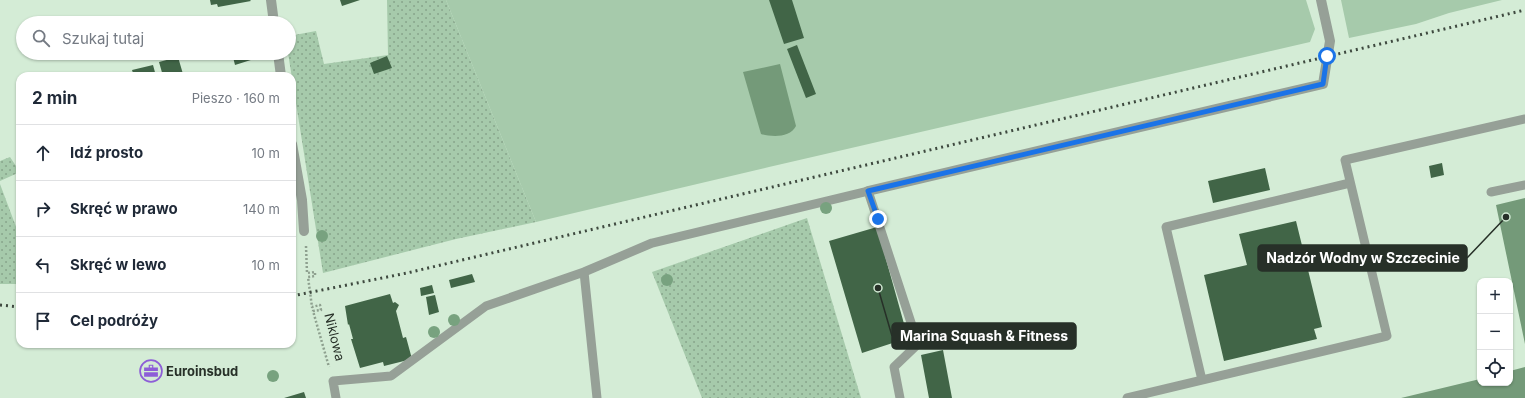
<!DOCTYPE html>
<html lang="pl">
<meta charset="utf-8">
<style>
:root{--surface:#fff;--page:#f6f6f7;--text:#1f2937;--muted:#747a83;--line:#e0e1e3}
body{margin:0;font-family:Inter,sans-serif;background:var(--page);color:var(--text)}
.controls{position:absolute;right:12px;bottom:12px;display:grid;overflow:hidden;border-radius:8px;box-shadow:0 1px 3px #0004}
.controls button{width:36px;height:36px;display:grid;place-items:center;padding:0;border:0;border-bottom:1px solid var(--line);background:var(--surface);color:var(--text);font:20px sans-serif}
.stop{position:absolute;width:12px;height:12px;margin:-9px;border:3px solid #1a73e8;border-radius:50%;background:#fff}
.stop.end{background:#1a73e8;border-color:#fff;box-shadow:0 1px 4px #0008}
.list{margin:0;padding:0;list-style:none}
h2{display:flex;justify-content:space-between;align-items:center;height:52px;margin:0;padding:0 16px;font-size:17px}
h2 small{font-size:13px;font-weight:400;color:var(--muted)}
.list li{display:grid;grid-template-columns:26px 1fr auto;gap:12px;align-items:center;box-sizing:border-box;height:56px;padding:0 16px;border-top:1px solid var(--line)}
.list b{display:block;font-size:15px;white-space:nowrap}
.list em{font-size:13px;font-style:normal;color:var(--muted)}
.icon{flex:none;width:22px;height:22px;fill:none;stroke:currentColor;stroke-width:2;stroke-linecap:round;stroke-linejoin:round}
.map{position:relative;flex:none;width:1525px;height:398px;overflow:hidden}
.search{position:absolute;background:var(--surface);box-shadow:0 1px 3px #0004;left:16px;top:16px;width:280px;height:44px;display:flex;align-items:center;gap:10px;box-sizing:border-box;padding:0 14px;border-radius:22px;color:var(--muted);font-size:15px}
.panel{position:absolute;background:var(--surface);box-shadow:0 1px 3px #0004;left:16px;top:72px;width:280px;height:276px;border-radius:12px}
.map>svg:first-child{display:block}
.grass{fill:url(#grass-dots)}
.garden{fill:#a6caab}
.water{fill:#749a79}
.building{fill:#416547}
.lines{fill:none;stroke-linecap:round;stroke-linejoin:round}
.path{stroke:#8ea08f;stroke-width:2.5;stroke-dasharray:2 2;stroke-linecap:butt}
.lane{stroke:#96a097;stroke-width:9}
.street{stroke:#96a097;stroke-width:10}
.rail{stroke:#3e493f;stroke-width:3;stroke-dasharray:2 4;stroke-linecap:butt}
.tree{fill:#78a27f}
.route{stroke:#1a73e8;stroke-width:5}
.labels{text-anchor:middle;stroke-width:4;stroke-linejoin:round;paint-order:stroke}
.street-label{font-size:13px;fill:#273028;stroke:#d4ecd6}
.poi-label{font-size:13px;font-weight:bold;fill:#273028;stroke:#d4ecd6;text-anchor:start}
.leader{fill:none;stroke:#273028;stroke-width:1.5}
.callout-dot{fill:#273028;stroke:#d4ecd6;stroke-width:1.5}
.callout{fill:#273028;stroke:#273028;stroke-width:1.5}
.callout-label{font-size:14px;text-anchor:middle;font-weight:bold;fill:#fff}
</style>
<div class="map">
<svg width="1525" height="398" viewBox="0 0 1525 398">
<defs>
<pattern id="grass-dots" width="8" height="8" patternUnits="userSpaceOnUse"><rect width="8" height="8" fill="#a6caab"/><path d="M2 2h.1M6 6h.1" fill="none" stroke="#87a48b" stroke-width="1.8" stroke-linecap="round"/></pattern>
</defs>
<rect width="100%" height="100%" fill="#d4ecd6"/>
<path class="grass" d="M387,0H446L536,222L456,239L323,273L288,53L289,36L316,31L324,64L388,55Z
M10,157L20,172L0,181V161Z
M0,184L18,232H20V284H0Z
M807,218L861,398H702L652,272Z"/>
<path class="garden" d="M446,0H1306L1315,29L1310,42L769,167L536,222Z
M1341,0H1502L1449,13L1416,24L1349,38Z"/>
<path class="water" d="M780,64L796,126C790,138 772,137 761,134L743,72Z
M1525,198V344L1496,205Z
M1525,367V398H1401L1480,379V383H1510V371Z"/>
<path class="building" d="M210,0H250L251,1L218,7L217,4L211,5Z
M340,0H360L342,6Z
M769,0H792L804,38L784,44Z
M797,45L816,94L806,98L787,49Z
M232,53H252L254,59L235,65Z
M387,56L392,68L374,74L370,63Z
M178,57L183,74L179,75L180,76H163L159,62Z
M153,65L156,76H134L132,70Z
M1442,163L1444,175L1431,178L1429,166Z
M1265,168L1270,190L1213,203L1208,181Z
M1296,221L1322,327L1314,329L1317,339L1224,361L1204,275L1247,265L1239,234Z
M877,227L908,338L862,353L829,241Z
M472,274L475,282L451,288L449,280Z
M432,285L434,293L421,296L420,288Z
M390,294L393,303L395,302L399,305L396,311L403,338L406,337L412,359L384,366L383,362L360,368L351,339H353L349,324L348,325L345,306Z
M435,295L439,312L429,315L426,297Z
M943,350L952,398H929L921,355Z
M304,392L306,398H284Z"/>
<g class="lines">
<path class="path" d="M306,246L307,273L315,272V276L308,277L312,307L320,305L321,310L313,311L329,367"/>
<path class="lane" d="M1491,192L1525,185
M584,272L597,398
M1202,380L1166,227L1350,183
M336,398L333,381L391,376L486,306L584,272L652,243L868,191L918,344L894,367L900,398
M1127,398L1387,336L1345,160L1525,119"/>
<path class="street" d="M271,0L274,23
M278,53L281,76
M292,144L302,200L304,231
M868,191L1323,84L1330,41L1321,0"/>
<path class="rail" d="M292,296L407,273L564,236L1525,10
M0,305L20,307"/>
</g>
<g class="tree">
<circle cx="826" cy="208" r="6"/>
<circle cx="322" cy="236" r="6"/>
<circle cx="667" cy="280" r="6"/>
<circle cx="454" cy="320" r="6"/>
<circle cx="434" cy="332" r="6"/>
<circle cx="273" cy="376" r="6"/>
</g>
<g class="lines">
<path class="route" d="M878,219L868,191L1323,84L1327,56"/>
</g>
<defs>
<g id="office-ring" transform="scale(1.15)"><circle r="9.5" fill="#d4ecd6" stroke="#8d5ed7" stroke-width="1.5"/><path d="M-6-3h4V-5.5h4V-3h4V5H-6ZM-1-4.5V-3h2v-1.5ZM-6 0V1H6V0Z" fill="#8d5ed7"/></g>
</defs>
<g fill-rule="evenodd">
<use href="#office-ring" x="151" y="371"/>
</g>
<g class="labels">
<g class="street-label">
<text transform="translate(335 337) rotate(76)" y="5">Niklowa</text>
</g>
<g class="poi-label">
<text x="166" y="376">Euroinsbud</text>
</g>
</g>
<path class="leader" d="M1506 217L1467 258M878 288L892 336"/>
<g class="callout-dot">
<circle cx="1506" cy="217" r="4"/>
<circle cx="878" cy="288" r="4"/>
</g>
<g class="callout">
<rect x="1258" y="245" width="209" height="26" rx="4"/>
<rect x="892" y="323" width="184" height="26" rx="4"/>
</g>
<g class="callout-label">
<text x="1363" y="263">Nadzór Wodny w Szczecinie</text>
<text x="984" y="341">Marina Squash &amp; Fitness</text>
</g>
</svg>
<div class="controls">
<button>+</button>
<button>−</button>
<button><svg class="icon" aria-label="locate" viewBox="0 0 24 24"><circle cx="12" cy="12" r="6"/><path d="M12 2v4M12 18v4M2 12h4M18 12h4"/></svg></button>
</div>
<div class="stop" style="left:1327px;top:56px"></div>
<div class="stop end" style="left:878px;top:219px"></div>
<div class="search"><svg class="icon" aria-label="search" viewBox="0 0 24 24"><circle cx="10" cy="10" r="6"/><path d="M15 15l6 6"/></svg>Szukaj tutaj</div>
<section class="panel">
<h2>2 min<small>Pieszo · 160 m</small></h2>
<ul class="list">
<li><svg class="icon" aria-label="ahead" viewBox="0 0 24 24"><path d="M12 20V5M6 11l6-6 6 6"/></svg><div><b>Idź prosto</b></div><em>10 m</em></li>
<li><svg class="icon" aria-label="right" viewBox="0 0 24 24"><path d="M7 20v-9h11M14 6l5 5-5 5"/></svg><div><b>Skręć w prawo</b></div><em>140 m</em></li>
<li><svg class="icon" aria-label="left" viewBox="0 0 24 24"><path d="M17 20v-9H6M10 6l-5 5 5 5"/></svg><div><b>Skręć w lewo</b></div><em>10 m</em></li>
<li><svg class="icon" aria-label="arrive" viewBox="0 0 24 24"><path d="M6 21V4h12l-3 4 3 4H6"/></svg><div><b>Cel podróży</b></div></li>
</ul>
</section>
</div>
